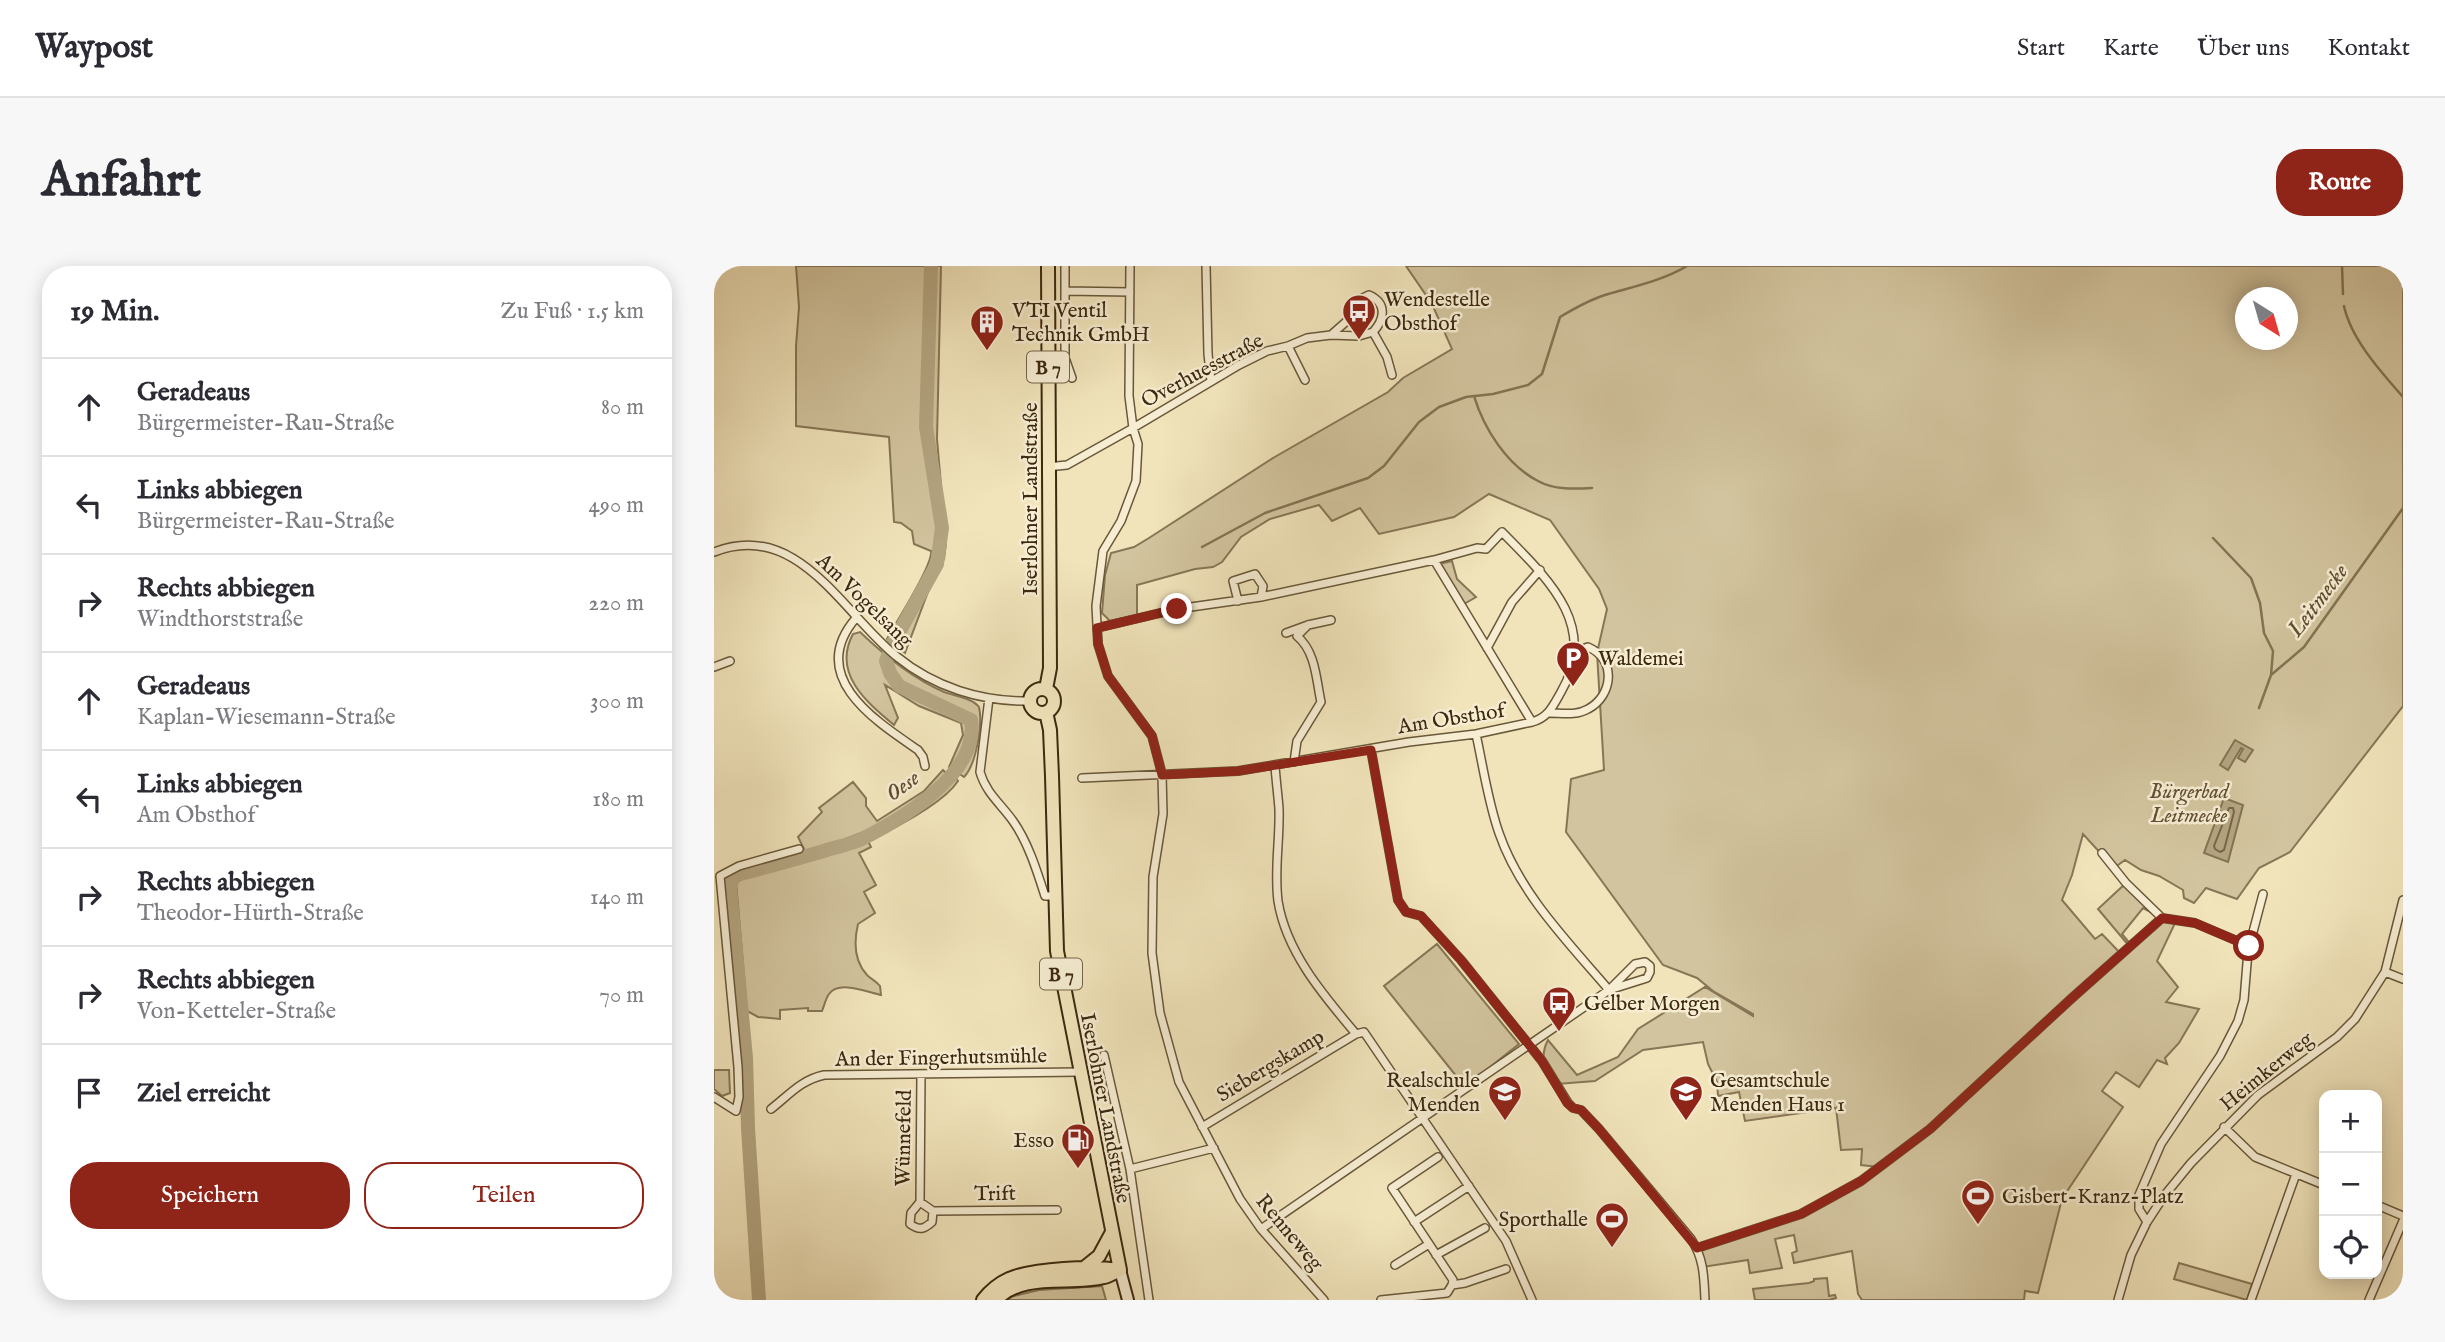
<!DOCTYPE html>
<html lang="de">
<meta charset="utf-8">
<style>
:root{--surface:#fff;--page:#f7f7f7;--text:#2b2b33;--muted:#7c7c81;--line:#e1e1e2;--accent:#8f2418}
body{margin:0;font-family:"IM FELL English",serif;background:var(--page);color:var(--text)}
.controls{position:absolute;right:21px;bottom:21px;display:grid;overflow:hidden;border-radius:14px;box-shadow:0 4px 18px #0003}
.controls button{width:63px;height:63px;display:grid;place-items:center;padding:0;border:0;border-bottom:2px solid var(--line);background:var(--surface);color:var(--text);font:35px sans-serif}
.compass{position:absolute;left:1521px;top:21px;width:63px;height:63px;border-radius:50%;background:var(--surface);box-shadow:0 4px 18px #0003;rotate:143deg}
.stop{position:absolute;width:21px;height:21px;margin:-16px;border:5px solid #8f2418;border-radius:50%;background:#fff}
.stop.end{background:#8f2418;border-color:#fff;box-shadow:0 2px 7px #0008}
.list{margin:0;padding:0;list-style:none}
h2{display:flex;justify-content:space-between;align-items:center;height:91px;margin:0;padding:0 28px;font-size:30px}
h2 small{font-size:23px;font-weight:400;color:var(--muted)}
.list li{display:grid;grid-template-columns:46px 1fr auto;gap:21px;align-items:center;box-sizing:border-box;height:98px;padding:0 28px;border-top:2px solid var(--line)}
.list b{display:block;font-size:26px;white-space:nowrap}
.list p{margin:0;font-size:23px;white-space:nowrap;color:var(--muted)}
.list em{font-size:23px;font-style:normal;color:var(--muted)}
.actions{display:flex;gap:14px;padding:21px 28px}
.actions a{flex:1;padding:16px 0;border:2px solid var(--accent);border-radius:28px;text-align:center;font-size:24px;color:var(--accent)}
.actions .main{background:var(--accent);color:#fff}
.icon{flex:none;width:38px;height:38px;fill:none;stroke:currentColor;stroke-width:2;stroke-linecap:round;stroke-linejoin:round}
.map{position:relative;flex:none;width:1689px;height:1034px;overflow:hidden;border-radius:28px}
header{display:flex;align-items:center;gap:42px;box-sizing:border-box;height:98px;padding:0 35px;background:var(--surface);border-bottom:2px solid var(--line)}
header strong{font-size:33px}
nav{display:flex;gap:38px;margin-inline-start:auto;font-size:24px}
.intro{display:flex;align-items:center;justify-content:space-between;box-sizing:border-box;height:168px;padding:0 42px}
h1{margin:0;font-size:49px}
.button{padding:18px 32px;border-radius:28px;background:var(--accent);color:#fff;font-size:24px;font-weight:700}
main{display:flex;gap:42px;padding:0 42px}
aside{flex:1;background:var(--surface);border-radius:28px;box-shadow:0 4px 18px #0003}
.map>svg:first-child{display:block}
.green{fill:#d2c49e;stroke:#877656;stroke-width:2;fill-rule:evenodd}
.water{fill:#b3a480;stroke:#837352;stroke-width:2}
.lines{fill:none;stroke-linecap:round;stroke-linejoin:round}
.shore{stroke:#786647;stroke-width:2}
.stream{stroke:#837352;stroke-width:2.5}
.river{stroke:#b3a480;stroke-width:14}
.street-casing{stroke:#695839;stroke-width:10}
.secondary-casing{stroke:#3c290e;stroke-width:14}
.primary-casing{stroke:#3c290e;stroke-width:16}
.street{stroke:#f6edd3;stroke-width:7}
.secondary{stroke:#f6edd3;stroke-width:10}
.primary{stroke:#f1e4bb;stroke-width:12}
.route{stroke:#8f2418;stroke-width:9}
.labels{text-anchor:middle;stroke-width:5;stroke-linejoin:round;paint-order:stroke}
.shield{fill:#f6edd3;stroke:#746449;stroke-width:2}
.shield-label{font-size:19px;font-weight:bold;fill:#3c290e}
.poi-label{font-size:21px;fill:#3c290e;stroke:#f6edd3;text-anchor:start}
.street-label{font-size:21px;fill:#3c290e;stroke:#f6edd3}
.park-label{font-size:21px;font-style:italic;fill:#625032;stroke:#f6edd3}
.water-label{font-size:23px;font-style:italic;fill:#604e30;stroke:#f6edd3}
</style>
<header>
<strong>Waypost</strong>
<nav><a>Start</a><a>Karte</a><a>Über uns</a><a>Kontakt</a></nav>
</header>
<div class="intro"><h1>Anfahrt</h1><a class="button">Route</a></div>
<main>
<aside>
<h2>19 Min.<small>Zu Fuß · 1.5 km</small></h2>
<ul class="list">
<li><svg class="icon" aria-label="ahead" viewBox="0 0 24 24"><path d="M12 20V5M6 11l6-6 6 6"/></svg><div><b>Geradeaus</b><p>Bürgermeister-Rau-Straße</p></div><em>80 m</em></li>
<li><svg class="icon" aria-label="left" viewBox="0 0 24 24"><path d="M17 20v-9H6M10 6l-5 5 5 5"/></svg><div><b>Links abbiegen</b><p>Bürgermeister-Rau-Straße</p></div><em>490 m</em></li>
<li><svg class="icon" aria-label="right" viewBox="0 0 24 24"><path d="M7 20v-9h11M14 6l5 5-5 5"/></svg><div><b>Rechts abbiegen</b><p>Windthorststraße</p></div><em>220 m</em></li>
<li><svg class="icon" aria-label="ahead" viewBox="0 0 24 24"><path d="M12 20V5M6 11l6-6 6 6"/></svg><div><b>Geradeaus</b><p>Kaplan-Wiesemann-Straße</p></div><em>300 m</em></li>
<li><svg class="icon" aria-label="left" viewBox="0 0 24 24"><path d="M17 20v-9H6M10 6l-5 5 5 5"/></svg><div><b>Links abbiegen</b><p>Am Obsthof</p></div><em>180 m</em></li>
<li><svg class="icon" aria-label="right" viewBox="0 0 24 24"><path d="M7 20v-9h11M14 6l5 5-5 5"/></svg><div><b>Rechts abbiegen</b><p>Theodor-Hürth-Straße</p></div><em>140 m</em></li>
<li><svg class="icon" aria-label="right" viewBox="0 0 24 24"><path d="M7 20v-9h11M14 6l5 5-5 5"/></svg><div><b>Rechts abbiegen</b><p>Von-Ketteler-Straße</p></div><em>70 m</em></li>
<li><svg class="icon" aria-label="arrive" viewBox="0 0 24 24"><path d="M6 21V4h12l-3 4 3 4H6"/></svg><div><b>Ziel erreicht</b></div></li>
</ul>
<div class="actions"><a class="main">Speichern</a><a>Teilen</a></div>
</aside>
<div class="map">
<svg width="1689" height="1034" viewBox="0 0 1689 1034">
<rect width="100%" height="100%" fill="#f1e4bb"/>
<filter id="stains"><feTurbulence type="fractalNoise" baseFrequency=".00286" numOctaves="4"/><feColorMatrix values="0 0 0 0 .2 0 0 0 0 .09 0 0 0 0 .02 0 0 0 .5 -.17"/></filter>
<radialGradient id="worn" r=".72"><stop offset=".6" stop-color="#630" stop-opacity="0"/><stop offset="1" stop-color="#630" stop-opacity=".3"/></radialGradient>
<path class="green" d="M82,0H227L223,173L232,277L230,293L214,326L191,387L173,373C182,356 219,299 217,285L200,278L198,265L187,257L180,256L175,171L82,160V80L85,41Z
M692,0H1689V440L1576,586L1545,602L1523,633L1492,622L1480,637L1470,632L1469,624L1445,610L1427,604L1411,594L1400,602L1369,568L1358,609L1348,634L1381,673L1388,668L1408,689L1416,681L1384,643L1412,617L1448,652L1463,653L1443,695L1464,721L1452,736L1485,743L1465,777L1451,792L1453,798L1443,794L1425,821L1402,806L1388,825L1409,841L1348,933L1324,1027L1311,1025L1310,1034H1148L1144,1028L1138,985L1080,997L1078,987L1083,985L1080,969L1061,973L1068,1002L1036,1007L1034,994L989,1001L983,982L1087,948L1165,901L1147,899L1148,883L1127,884L1122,842L1031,855L1025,826L1004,830L1003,816L994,798L989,776L929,784L881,815L843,818C833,802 824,793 834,774L863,809L904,791L924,763L991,721L1039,750V748L999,725L983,712L949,699L852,566L857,513L890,504L883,387L893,343L885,323L836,254L775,228L740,251L665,268L646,242L618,255L605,239L556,253L527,271L508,296L499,301L481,303L423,319V349L396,355L388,347L391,309L397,287L420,281L435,272L559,192L674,126L689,112L738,83L718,38ZM1532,32H1574V74H1532ZM1429,642L1448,652L1418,680L1408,668Z
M738,295L743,313L762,331L750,338L725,298Z
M146,366C171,390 198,412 230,426C241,430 258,432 265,441C269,458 262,499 250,511L235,501L249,469L247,457L205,440L171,419L184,452L180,459C152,436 118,407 139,368Z
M229,504L232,507C200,550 142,572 91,585L84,571L108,546L105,542L139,516L152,532V540L163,555L210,525Z
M241,511L244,515C229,538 179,563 154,575L157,581L145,587L162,619L150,626L161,647L144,658C140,675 140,695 153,709C157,713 162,715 166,720L167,729C153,726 125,714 115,728C112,732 110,740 108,745H94V742L66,744V753L44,751L33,745L22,616C44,604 66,602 89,596C146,580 201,556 241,511Z
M723,678L805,778L751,821L670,720Z
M0,804H15L16,827L8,830L0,823Z
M1465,997L1538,1018L1533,1034L1460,1013Z
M1113,1012L1115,1030L1121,1029L1122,1032L1115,1034H1041L1039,1023L1095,1017L1100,1015V1013Z
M388,1020L392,1034H293L296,1031L325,1024Z"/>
<path class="water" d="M1521,474L1539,484L1531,496L1524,492L1529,483L1527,482L1514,504L1506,499Z
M1510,532L1529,539L1514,596L1490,587Z"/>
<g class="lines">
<path class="shore" d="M1515,542H1519L1520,546L1510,584L1506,586L1501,583L1500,580Z"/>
<path class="stream" d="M1628,0L1629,28
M1630,40C1637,73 1667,106 1689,131
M760,130C770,163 793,199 824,215C840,224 861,223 878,222
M1499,272L1537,312L1546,337L1550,367L1559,385L1557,409
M488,281L551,247L654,212L670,200L705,156L725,141L752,131L779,128L814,119L828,108L846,51C861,42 875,34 891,29C918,21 948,15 973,0
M1545,442L1557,409L1590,381L1689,242"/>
<path class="river" d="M45,1034L34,862L32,792L16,621L19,612L26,608C54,601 82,593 110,585C121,581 135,579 146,574C186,554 266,508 257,454L185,420L176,407L172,395L179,377L223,298L228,262L212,161L217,0"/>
<g class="street-casing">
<path id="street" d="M351,0V92L358,112
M492,0L494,88L497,115
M351,25L416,26
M659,66L673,91L678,109
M574,80L591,114
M333,201L353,199L419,162L415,130L416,0
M788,266C832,311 886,359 847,426C839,440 834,452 818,456L720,294L763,282L772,283Z
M0,286C83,253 128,346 182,390C220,421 267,436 316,435
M524,335L519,315L541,308L549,320L547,331
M142,352C92,410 160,454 204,484L209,491L211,500
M383,362L463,343L547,331L720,294
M572,367L594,359L617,354
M773,382L798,336L826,304
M0,401L16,395
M275,432L266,506C272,527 287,538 299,555C314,576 323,605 331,630H340
M835,447C848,447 862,450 874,443C899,430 903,393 874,381L861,386
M762,468C769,500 774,536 785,567C806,628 855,677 895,724
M657,484L684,634L692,646L707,650L747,694L828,795L854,837L859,842L867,844L885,863L977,973C990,992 990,1012 991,1034
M580,496L583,475L607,436C602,413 602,386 583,370L594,359
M561,500C562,514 564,529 565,543C566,574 560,604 564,635C572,686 610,730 642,768L650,766L792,975L818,1034
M368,512L524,505L695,476L762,468L818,456
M1388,587L1412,617L1448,652
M1671,706L1689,713
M390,789L416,903L435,1034
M0,831L22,845L25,831L24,801L6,610L25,600L85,583
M57,843C75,829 87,814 110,809L366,806
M488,861L642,768
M1510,861L1541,891L1610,919
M724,891L678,922L739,1014L738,1019
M416,903L500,882
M206,936L219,945L218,956C210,963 206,965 196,958L197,947L206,936L207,808
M1663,939L1689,950
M219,945L343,944
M700,956L755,920
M1433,956L1425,943V929L1447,878L1506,790L1524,755L1530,734L1534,685L1549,628
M547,963L895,724L921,698L931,696L936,700V706L933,712L895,724
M983,982L1087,948L1147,915L1216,863L1358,732L1448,652L1481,657L1535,680
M722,989L771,962
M681,999L715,978
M610,1034L547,963L526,933L465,816L446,747L438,687L439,611L449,548L448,508L438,470L394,410L384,378L382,340L389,285L407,255L422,215L424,178L419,162L525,99L553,85L574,80L593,72L617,69L645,70L659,66C671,53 673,37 655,29L649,32L634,54L617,69
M667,1034L733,1027L738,1019L751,1017L792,1003
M1404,1034L1417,989L1433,956L1450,930L1477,897L1544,829L1623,771L1641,753L1671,706L1689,634
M1537,1034L1582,908
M1655,1034L1689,955"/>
</g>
<g class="secondary-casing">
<path id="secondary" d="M406,1004L414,1034"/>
</g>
<g class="primary-casing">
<path id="primary" d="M316 435a12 12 0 1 1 24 0a12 12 0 1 1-24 0Z
M332,423L336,402L334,0
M332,446L336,464L338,510L343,685L406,1004
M370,1002L385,990L398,966
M269,1034C276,1025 284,1018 295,1013C321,1002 378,1000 406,1004
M282,1034C309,1005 356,1020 390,1011C395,1010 401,1006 406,1004"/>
</g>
<use href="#street" class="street"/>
<use href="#secondary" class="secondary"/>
<use href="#primary" class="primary"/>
</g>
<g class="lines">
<path class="route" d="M463,343L383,362L384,378L394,410L438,470L448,509L524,505L657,484L684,634L692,646L707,650L747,694L828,795L853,837L859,842L867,844L885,863L983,982L1087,948L1147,915L1216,863L1358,732L1448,652L1481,657L1535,680"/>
</g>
<defs>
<g id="bus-pin" transform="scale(1.75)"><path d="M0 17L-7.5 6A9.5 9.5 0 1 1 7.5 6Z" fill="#8f2418" stroke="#f6edd3"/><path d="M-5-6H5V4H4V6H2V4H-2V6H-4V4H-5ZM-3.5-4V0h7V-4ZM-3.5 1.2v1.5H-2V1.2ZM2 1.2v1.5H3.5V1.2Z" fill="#fff"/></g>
<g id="building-pin" transform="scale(1.75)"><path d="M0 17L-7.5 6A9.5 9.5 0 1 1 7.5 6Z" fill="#8f2418" stroke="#f6edd3"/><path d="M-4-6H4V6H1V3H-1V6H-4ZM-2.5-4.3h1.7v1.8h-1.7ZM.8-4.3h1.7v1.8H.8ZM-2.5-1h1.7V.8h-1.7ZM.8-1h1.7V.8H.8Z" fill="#fff"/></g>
<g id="parking-pin" transform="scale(1.75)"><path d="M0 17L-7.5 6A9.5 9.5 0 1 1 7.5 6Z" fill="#8f2418" stroke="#f6edd3"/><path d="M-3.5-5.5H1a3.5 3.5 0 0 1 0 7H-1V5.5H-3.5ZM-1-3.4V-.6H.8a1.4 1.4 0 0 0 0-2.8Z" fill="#fff"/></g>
<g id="school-pin" transform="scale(1.75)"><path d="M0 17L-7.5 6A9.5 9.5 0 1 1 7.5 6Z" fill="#8f2418" stroke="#f6edd3"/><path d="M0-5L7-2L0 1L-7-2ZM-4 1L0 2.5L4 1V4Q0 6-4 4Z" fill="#fff"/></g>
<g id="fuel-pin" transform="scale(1.75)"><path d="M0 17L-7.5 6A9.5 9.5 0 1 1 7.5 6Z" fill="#8f2418" stroke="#f6edd3"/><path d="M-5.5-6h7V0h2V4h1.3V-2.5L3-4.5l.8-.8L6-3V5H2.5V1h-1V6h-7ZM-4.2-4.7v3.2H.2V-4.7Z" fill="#fff"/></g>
<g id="stadium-pin" transform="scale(1.75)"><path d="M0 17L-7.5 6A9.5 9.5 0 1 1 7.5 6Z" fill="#8f2418" stroke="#f6edd3"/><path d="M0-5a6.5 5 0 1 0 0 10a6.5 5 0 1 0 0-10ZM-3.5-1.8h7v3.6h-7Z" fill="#fff"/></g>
</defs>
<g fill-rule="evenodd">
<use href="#bus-pin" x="645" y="45"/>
<use href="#building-pin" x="273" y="56"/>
<use href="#parking-pin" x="859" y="392"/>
<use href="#bus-pin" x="845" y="737"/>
<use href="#school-pin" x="791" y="826"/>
<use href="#school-pin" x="972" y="826"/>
<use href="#fuel-pin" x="364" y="874"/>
<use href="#stadium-pin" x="1264" y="930"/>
<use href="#stadium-pin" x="898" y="953"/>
</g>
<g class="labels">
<g class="shield">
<rect x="313" y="85.5" width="42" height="31" rx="5"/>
<rect x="326" y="692.5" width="42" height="31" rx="5"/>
</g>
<g class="shield-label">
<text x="334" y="108">B 7</text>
<text x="347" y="715">B 7</text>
</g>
<g class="poi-label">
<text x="670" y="40">Wendestelle<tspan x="670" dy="24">Obsthof</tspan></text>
<text x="298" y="51">VTI Ventil<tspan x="298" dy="24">Technik GmbH</tspan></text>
<text x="884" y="399">Waldemei</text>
<text x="870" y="744">Gelber Morgen</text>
<text x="766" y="821" text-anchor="end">Realschule<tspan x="766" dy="24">Menden</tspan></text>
<text x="996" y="821">Gesamtschule<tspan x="996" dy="24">Menden Haus 1</tspan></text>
<text x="340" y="881" text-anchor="end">Esso</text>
<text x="1288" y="937">Gisbert-Kranz-Platz</text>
<text x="874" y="960" text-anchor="end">Sporthalle</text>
</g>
<g class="street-label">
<text transform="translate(488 104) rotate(-28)" y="7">Overhuesstraße</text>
<text transform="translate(316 233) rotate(-90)" y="7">Iserlohner Landstraße</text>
<text transform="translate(151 334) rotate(44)" y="7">Am Vogelsang</text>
<text transform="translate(737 452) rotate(-9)" y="7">Am Obsthof</text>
<text transform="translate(227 791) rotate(-1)" y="7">An der Fingerhutsmühle</text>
<text transform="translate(556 799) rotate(-31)" y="7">Siebergskamp</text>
<text transform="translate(1552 805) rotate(-39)" y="7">Heimkerweg</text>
<text transform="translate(392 842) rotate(79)" y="7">Iserlohner Landstraße</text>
<text transform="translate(189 872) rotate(-89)" y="7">Wünnefeld</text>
<text transform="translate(281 927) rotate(-1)" y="7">Trift</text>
<text transform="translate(576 966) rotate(50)" y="7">Renneweg</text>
</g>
<g class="park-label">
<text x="1475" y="532">Bürgerbad<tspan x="1475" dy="24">Leitmecke</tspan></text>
</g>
<g class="water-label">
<text transform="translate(1603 334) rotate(-53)" y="8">Leitmecke</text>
<text transform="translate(188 519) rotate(-36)" y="8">Oese</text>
</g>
</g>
<rect width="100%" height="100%" filter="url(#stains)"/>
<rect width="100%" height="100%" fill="url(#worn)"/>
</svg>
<div class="controls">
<button>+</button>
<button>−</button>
<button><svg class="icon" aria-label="locate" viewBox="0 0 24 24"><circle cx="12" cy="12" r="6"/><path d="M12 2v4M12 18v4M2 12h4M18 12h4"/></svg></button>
</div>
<svg class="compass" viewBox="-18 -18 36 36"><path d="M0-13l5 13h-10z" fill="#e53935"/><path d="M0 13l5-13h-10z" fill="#7c7c81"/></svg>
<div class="stop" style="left:1535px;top:680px"></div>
<div class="stop end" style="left:463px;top:343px"></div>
</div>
</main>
